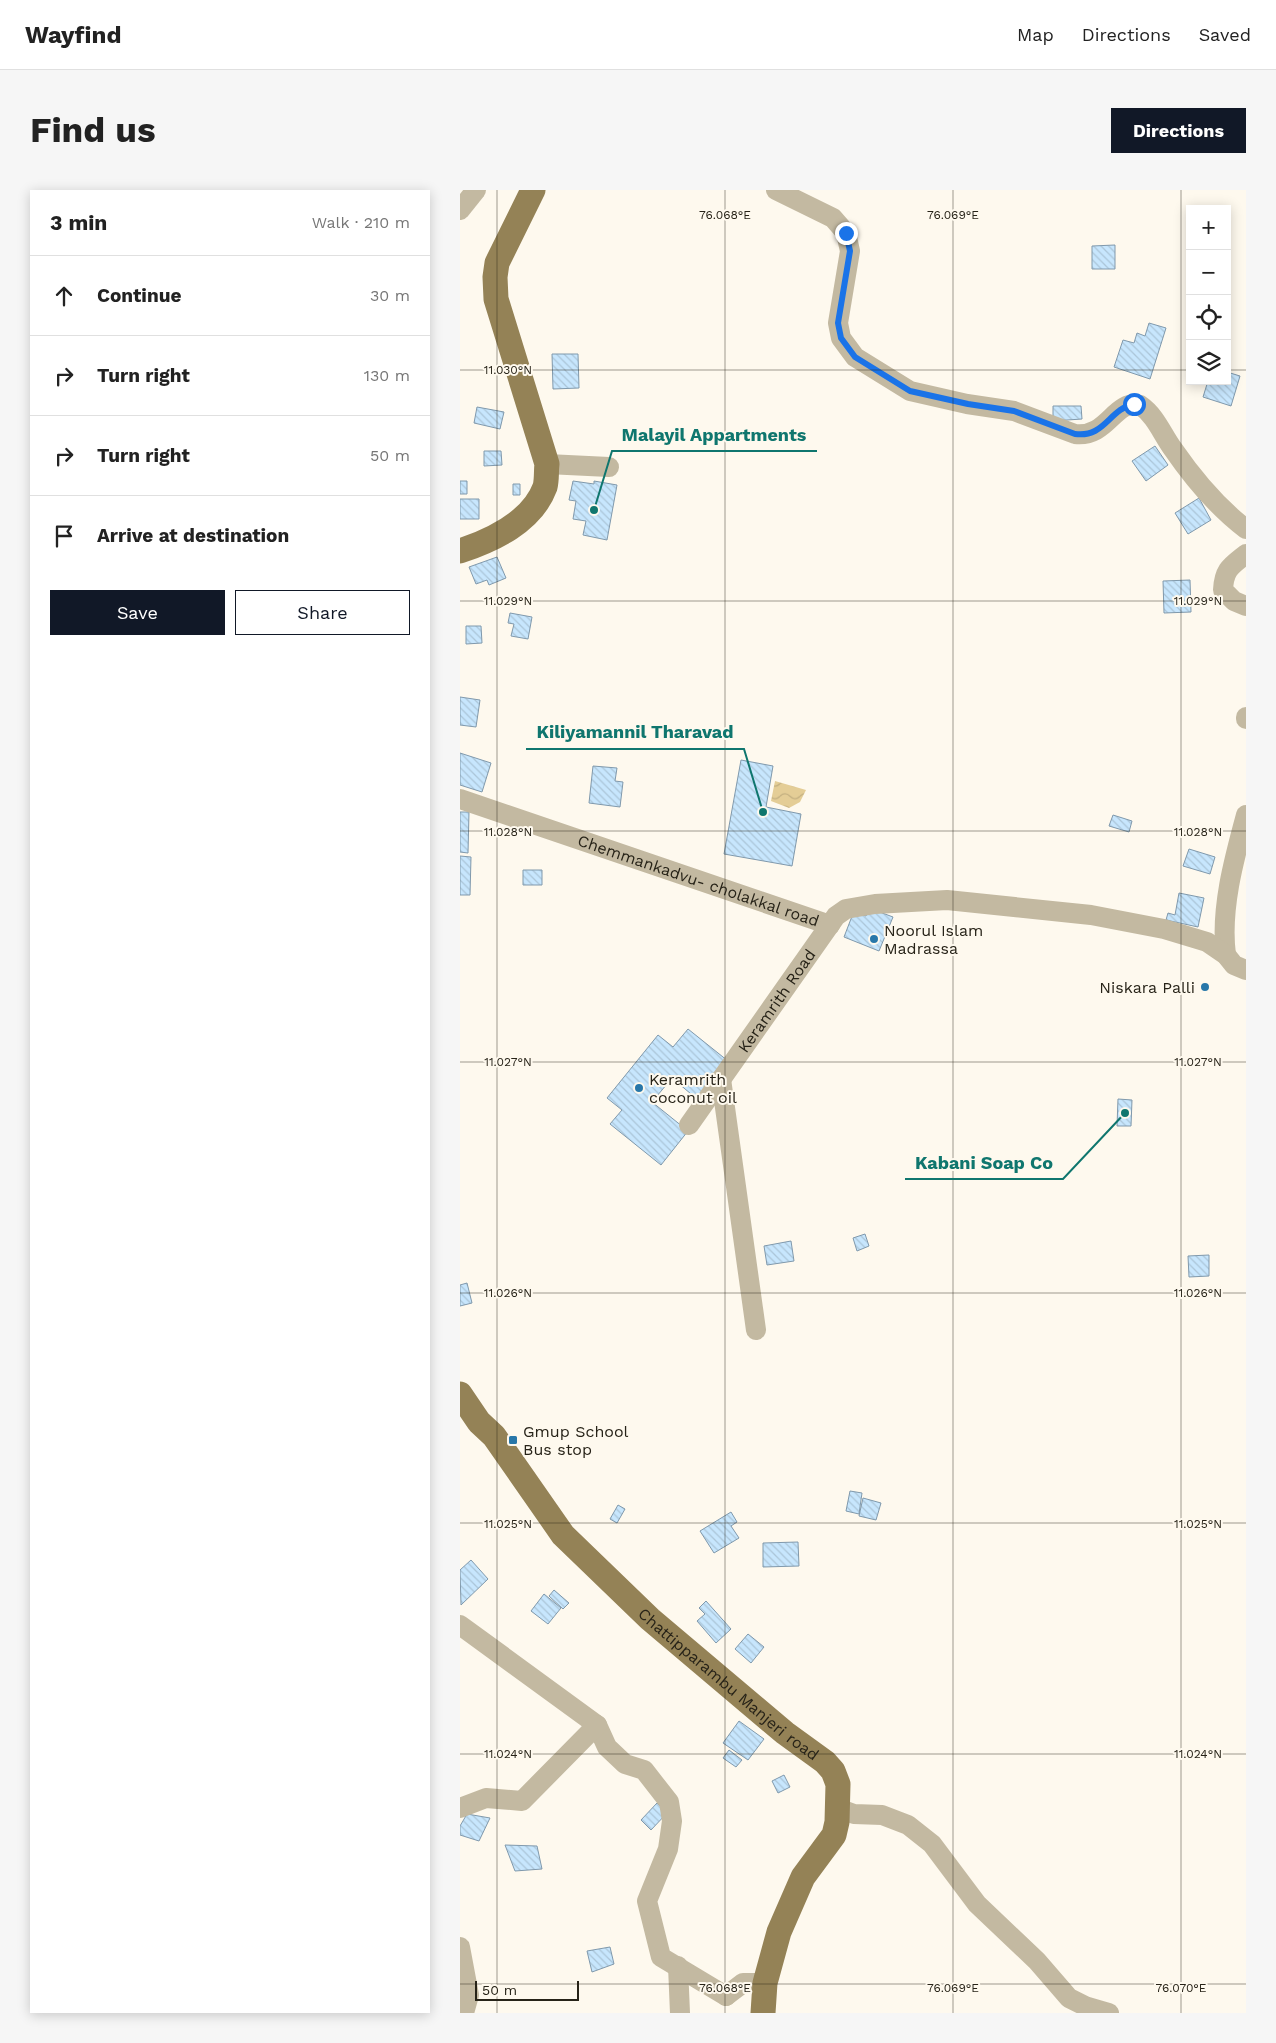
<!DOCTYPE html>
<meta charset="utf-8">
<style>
:root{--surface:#fff;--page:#f6f6f6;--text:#222;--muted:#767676;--line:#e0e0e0;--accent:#111827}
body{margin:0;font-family:"Work Sans",sans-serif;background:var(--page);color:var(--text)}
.controls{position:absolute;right:15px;top:15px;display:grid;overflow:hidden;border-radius:0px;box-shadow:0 2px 12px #0003}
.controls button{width:45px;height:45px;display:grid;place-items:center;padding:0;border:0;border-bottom:1px solid var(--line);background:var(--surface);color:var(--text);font:25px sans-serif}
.scale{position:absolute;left:15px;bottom:12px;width:104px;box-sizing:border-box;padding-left:5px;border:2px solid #272318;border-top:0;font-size:14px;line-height:18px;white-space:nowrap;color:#272318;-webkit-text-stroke:4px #fef9ee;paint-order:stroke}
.stop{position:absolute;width:15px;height:15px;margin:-11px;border:4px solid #1a73e8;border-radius:50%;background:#fff}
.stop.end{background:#1a73e8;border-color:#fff;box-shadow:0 1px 5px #0008}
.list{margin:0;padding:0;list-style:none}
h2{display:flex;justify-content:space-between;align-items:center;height:65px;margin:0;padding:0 20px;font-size:21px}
h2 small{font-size:16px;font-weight:400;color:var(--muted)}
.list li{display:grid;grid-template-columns:32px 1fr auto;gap:15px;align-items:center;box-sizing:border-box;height:80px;padding:0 20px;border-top:1px solid var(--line)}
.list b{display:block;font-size:19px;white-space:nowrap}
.list em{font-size:16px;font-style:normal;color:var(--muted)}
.actions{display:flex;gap:10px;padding:15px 20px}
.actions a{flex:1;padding:11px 0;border:1px solid var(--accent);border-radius:0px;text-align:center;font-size:18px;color:var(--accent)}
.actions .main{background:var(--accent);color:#fff}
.icon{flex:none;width:28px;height:28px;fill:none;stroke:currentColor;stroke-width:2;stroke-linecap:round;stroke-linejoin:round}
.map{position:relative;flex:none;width:786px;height:1823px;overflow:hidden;border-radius:0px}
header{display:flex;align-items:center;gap:30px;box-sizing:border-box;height:70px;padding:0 25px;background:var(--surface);border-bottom:1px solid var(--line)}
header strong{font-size:24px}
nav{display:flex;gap:28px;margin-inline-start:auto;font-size:18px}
.intro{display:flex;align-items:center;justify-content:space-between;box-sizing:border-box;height:120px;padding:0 30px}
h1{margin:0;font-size:35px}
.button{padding:12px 22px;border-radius:0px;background:var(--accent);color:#fff;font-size:18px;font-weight:700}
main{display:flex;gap:30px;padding:0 30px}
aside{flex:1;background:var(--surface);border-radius:0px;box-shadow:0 2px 12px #0003}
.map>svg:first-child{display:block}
.water{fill:url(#water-waves)}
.building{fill:url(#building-back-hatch);stroke:#8099ac}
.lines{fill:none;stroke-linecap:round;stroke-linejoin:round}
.minor{stroke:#c3b9a1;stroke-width:20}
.major{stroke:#948256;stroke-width:25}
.route{stroke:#1a73e8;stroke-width:6}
.ticks{fill:none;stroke:#272318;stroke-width:1;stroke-opacity:0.45}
.poi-dot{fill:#2877a9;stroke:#fef9ee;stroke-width:2}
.labels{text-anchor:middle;stroke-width:4;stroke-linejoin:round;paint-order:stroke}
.street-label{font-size:16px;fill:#272318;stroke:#fef9ee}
.poi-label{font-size:16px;fill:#272318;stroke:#fef9ee;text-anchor:start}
.ticks-label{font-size:12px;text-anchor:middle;fill:#272318;stroke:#fef9ee;stroke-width:4;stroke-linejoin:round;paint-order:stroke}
.leader{fill:none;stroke:#0f766e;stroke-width:2}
.callout-dot{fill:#0f766e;stroke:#fef9ee;stroke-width:2}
.callout-label{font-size:18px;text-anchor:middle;font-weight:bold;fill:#0f766e;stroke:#fef9ee;stroke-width:4;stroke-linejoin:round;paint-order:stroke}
</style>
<header>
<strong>Wayfind</strong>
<nav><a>Map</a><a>Directions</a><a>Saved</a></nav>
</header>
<div class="intro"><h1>Find us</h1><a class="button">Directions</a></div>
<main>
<aside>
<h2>3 min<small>Walk · 210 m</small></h2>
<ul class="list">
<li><svg class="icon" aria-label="ahead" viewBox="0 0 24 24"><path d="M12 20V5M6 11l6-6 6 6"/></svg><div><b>Continue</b></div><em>30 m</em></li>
<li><svg class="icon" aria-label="right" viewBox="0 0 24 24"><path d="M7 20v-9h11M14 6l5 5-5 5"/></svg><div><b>Turn right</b></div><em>130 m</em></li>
<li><svg class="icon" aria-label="right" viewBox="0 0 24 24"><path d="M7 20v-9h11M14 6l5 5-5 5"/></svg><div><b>Turn right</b></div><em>50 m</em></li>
<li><svg class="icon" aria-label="arrive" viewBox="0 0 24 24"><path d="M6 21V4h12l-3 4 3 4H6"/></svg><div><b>Arrive at destination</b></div></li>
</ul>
<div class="actions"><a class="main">Save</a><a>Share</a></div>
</aside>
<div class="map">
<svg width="786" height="1823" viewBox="0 0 786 1823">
<defs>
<pattern id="water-waves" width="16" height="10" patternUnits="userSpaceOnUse" patternTransform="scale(1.25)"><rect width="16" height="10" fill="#e4cd96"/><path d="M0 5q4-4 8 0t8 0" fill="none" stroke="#c4b081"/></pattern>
<pattern id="building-back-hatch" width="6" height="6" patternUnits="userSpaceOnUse" patternTransform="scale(1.25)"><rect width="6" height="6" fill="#c7e6fd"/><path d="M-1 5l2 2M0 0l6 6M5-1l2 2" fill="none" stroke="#abc5d8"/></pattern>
</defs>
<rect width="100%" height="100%" fill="#fef9ee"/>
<path class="water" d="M315,591L346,600L340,612L329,618L311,611Z"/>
<path class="building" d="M655,55V79H632V56Z
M689,133L706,138L690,189L654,177L663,150L674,153L677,143L685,146Z
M92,164H118L119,198L93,199Z
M767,182L780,186L771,216L743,207L748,191H767Z
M593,216H621L622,229L593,231Z
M17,217L44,222L40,239L14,233Z
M695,256L708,275L686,291L672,271Z
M24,261H41L42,275L24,276Z
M0,291H7V304H0Z
M113,291L134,294V291L157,295L147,350L123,345L126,331L113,329L116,311L109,310Z
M53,294H60V305H53Z
M739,308L751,330L728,344L715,323Z
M0,309H19V329H0Z
M37,367L46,388L29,395L27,390L16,394L9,377Z
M730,390L731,422L704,423L703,391Z
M50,423L72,427L68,449L51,446L54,434L48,433Z
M6,436H21L22,453L6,454Z
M0,507L20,510L16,537L0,535Z
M0,563L31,573L22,602L0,595Z
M281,570L313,576L306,617L341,624L332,676L264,664Z
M133,576L157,578L155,591L163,592L160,617L129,613Z
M0,622H9L8,663L0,662Z
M653,625L672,631L669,642L649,636Z
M729,659L755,667L750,684L723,676Z
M0,666L11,667L10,705H0Z
M63,680H82V695H63Z
M719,703L744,708L738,737L706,730L708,723L715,725Z
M409,718L433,727L419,761L384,747L394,721L406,726Z
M228,839L268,871L237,909L212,888L192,912L228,941L201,975L150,934L162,920L147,908L198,845L213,857Z
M658,909L672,910L671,936H657Z
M405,1044L409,1056L397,1061L393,1048Z
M331,1051L334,1071L307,1075L304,1056Z
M749,1065V1086L729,1087L728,1066Z
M7,1093L12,1113L0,1116V1095Z
M390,1301L402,1303L399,1324L386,1321Z
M403,1308L421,1313L416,1330L399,1326Z
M158,1315L165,1319L157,1333L150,1329Z
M271,1322L277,1332L271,1336L279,1348L254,1363L240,1341Z
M338,1352L339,1376L303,1377V1353Z
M11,1370L28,1389L1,1415L0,1380Z
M94,1400L109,1413L103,1419L89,1406Z
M84,1404L101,1418L88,1434L71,1421Z
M246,1411L271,1439L256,1453L237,1431L245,1424L239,1418Z
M288,1444L304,1457L291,1473L275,1459Z
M279,1531L304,1549L288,1570L263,1553Z
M269,1560L282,1570L276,1577L263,1568Z
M324,1585L330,1597L318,1603L312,1591Z
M197,1613L207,1623L191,1640L181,1630Z
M7,1624L30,1628L19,1651L0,1645V1636Z
M45,1655L77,1656L82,1679L55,1681Z
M150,1757L154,1774L132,1782L127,1761Z"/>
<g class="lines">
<g class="minor">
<path d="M316,0L373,28L386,43L390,61L378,133L381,148L395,167L450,201L507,214L554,221L615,244C648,248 654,209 680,215C696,226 702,244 713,259C733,288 757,317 786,339"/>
<path d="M0,20L16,0"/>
<path d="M87,274L149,277"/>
<path d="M786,364C771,376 764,379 763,400L774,411L786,416"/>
<path d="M786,527V529"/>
<path id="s1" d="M0,609L370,735"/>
<path d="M766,765C760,720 774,669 786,625"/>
<path d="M261,889L296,1140"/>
<path id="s2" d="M229,935L376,726L386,719L415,714L487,710L631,725L704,739L747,752L766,765L774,775L786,780"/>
<path d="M0,1435L137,1535"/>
<path d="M137,1535L147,1557L165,1574L184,1580L209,1612L212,1631L208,1659L187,1711L201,1767L266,1806"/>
<path d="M0,1618L26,1608L62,1611L137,1535"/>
<path d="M378,1618L394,1624L422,1625L448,1635L472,1654L517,1714L577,1771L609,1808L625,1816L649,1823"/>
<path d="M0,1757L9,1805L4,1823"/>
<path d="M218,1776L220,1823"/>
<path d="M266,1806L283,1793H305"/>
</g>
<g class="major">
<path d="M0,361C33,350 72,332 85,297C87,290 86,281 87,274L36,109L35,87L37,73L73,0"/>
<path id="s3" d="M0,1204L19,1232L34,1246L103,1345L190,1429L325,1543L365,1572L373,1581L378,1594L377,1632L374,1645L343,1687L319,1742L305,1793L303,1823"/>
</g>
</g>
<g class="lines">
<path class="route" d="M386,43L390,61L378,133L381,148L395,167L450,201L508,214L554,221L615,244C645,248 649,219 674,214"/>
</g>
<path class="ticks" d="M37,0V1823M265,0V1823M493,0V1823M721,0V1823M0,180H730M767,180H786M0,411H786M0,641H786M0,872H786M0,1103H786M0,1333H786M0,1564H786M0,1794H786"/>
<g class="poi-dot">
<circle cx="414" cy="749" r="5"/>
<circle cx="745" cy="797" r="5"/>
<circle cx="179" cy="898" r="5"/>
<rect x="48" y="1245" width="10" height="10" rx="2.5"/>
</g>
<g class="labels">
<g class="street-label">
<text dy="6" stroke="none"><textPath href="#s1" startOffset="252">Chemmankadvu- cholakkal road</textPath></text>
<text dy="6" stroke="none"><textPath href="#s2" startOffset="152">Keramrith Road</textPath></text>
<text dy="6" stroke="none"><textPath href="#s3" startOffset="398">Chattipparambu Manjeri road</textPath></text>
</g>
<g class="poi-label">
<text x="424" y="746">Noorul Islam<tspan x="424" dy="18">Madrassa</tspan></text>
<text x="735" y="803" text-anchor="end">Niskara Palli</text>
<text x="189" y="895">Keramrith<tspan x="189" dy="18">coconut oil</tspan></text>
<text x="63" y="1247">Gmup School<tspan x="63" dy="18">Bus stop</tspan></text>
</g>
</g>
<g class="ticks-label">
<text x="265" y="29">76.068°E</text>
<text x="493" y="29">76.069°E</text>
<text x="48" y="184">11.030°N</text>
<text x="48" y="415">11.029°N</text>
<text x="738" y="415">11.029°N</text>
<text x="48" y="646">11.028°N</text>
<text x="738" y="646">11.028°N</text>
<text x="48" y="876">11.027°N</text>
<text x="738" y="876">11.027°N</text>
<text x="48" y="1107">11.026°N</text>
<text x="738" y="1107">11.026°N</text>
<text x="48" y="1338">11.025°N</text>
<text x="738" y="1338">11.025°N</text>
<text x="48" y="1568">11.024°N</text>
<text x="738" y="1568">11.024°N</text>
<text x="265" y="1802">76.068°E</text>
<text x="493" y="1802">76.069°E</text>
<text x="721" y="1802">76.070°E</text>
</g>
<path class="leader" d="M134 320L152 261H357M303 622L284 559H66M665 923L603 989H445"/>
<g class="callout-dot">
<circle cx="134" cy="320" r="5"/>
<circle cx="303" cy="622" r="5"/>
<circle cx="665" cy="923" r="5"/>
</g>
<g class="callout-label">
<text x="254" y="251">Malayil Appartments</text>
<text x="175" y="548">Kiliyamannil Tharavad</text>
<text x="524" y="979">Kabani Soap Co</text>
</g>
</svg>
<div class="controls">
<button>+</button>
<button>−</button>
<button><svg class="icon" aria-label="locate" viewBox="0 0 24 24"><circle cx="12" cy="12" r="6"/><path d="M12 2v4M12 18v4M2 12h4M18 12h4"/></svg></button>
<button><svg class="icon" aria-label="layers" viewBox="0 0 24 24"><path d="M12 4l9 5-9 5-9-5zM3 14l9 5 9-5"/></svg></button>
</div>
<div class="scale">50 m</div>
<div class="stop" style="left:674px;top:214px"></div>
<div class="stop end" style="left:386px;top:43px"></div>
</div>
</main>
